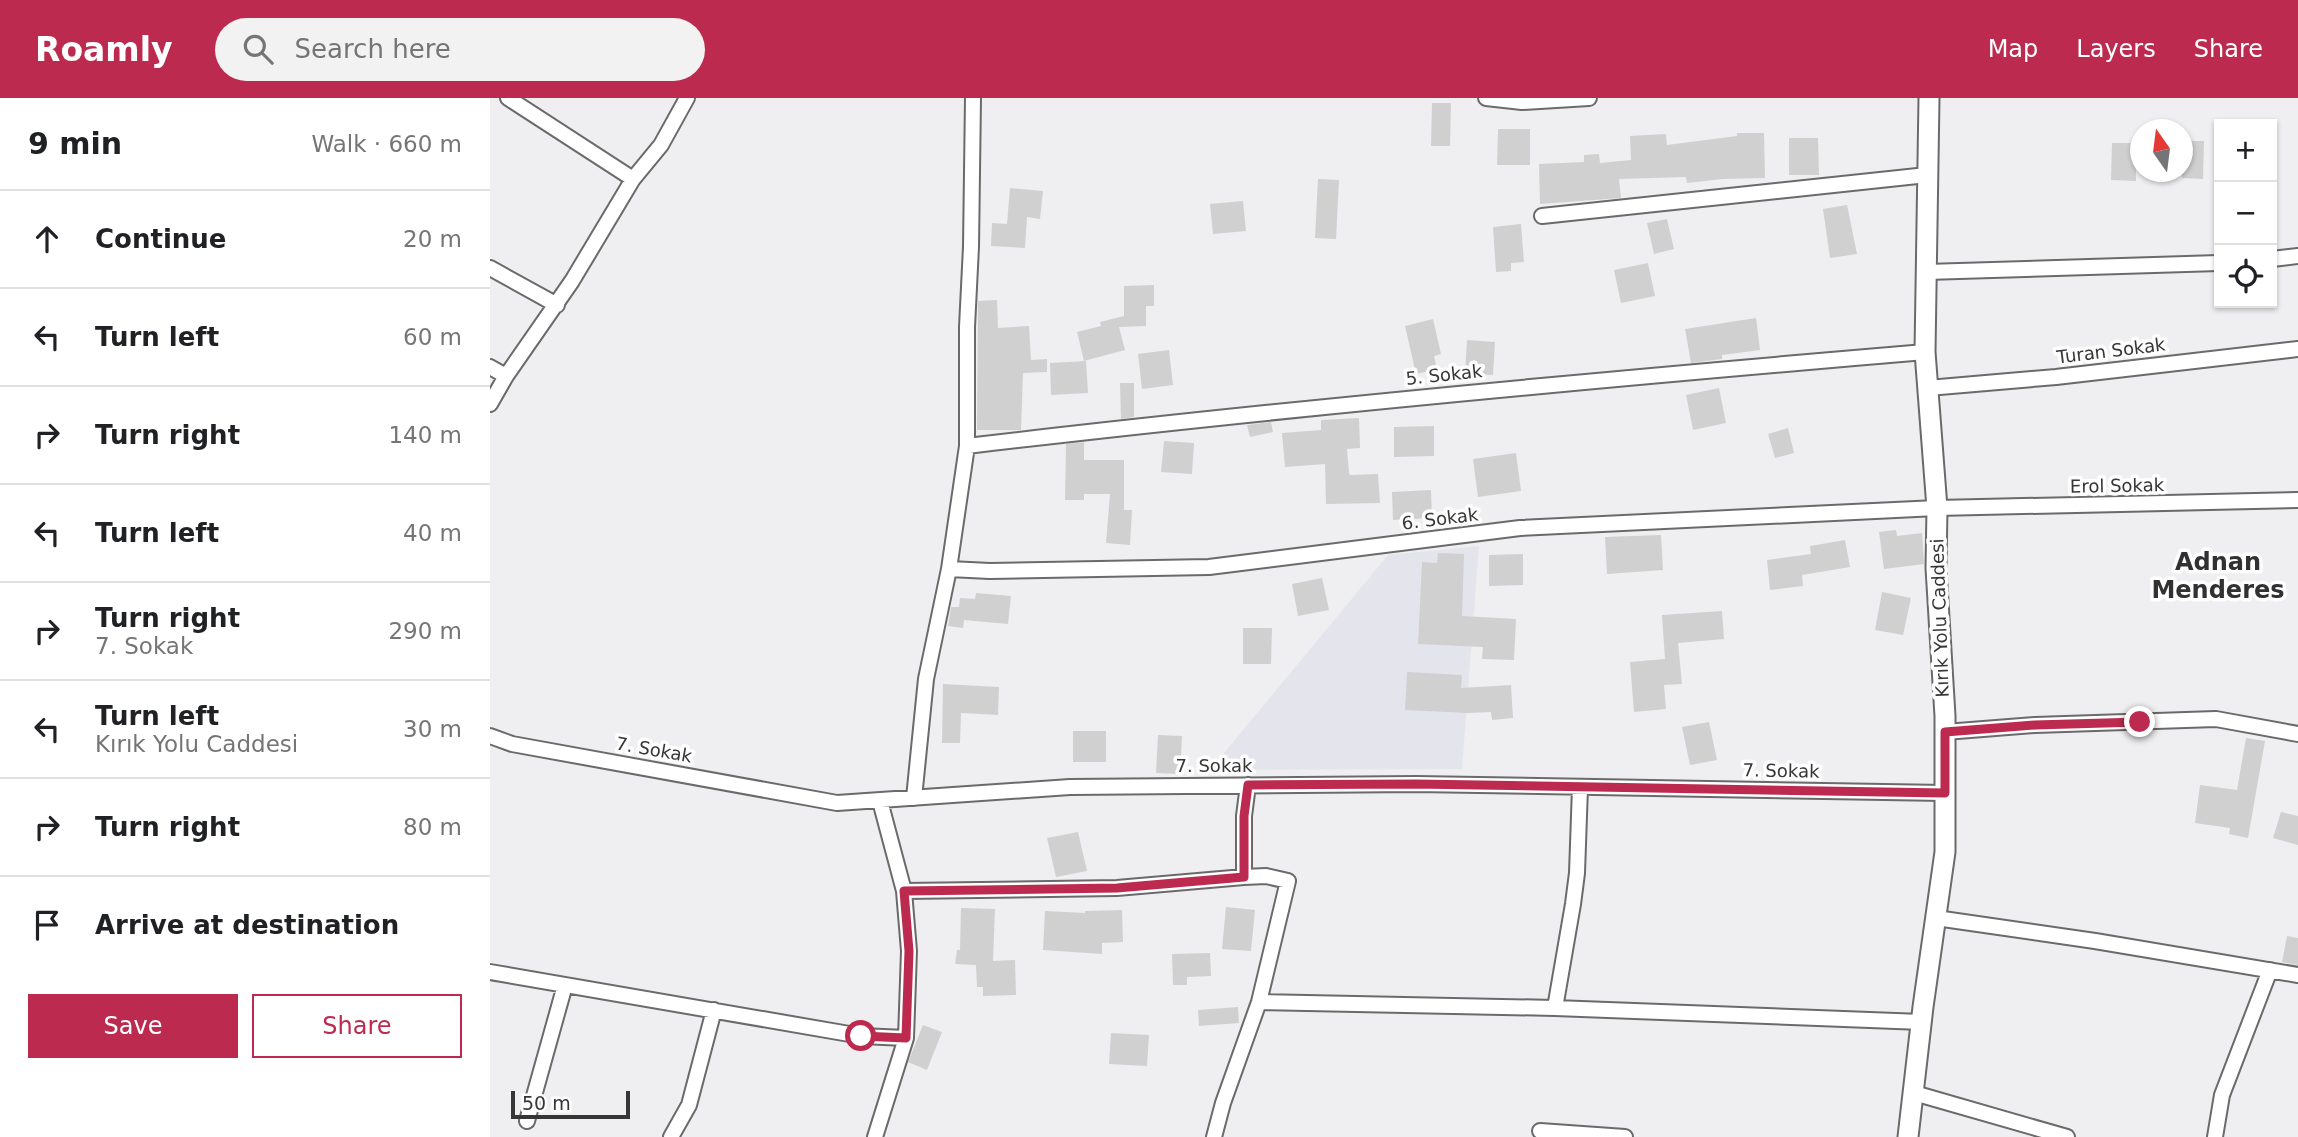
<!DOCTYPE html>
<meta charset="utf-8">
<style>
:root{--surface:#fff;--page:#f2f2f2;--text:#202124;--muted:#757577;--line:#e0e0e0;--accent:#bc2b4f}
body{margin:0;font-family:"DejaVu Sans",sans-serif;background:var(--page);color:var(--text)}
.controls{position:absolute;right:21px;top:21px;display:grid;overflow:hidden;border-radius:0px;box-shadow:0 2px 5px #0004}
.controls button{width:63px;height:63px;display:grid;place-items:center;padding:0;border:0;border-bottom:2px solid var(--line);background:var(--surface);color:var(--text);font:35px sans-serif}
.compass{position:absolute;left:1640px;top:21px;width:63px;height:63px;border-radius:50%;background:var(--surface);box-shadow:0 2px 5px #0004;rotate:346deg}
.scale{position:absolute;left:21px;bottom:18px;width:119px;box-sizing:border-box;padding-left:7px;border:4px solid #363636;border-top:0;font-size:19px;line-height:24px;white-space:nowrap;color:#363636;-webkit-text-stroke:5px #fdfdfe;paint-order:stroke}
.stop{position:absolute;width:21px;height:21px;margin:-16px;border:5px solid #bc2b4f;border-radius:50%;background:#fff}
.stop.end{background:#bc2b4f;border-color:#fff;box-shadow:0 2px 7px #0008}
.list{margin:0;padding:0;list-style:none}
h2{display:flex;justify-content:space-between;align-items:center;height:91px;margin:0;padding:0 28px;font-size:30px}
h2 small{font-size:23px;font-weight:400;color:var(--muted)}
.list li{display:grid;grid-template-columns:46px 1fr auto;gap:21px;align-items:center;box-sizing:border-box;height:98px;padding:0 28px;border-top:2px solid var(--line)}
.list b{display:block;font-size:26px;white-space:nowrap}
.list p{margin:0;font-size:23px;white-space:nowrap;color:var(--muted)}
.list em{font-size:23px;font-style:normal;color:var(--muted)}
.actions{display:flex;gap:14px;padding:21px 28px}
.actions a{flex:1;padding:16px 0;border:2px solid var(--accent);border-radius:0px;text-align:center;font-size:24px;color:var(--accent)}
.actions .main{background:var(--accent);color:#fff}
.icon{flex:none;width:38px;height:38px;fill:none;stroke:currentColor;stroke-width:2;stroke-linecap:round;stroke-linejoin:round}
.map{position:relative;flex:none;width:1808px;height:1039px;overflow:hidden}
header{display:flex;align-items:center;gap:42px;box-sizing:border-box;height:98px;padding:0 35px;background:var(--accent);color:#fff}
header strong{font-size:33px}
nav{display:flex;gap:38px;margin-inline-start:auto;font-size:24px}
.search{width:490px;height:63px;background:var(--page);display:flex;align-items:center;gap:18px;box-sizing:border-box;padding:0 24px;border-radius:38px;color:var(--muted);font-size:26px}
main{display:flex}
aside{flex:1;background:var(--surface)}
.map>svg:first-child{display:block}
.built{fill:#e4e4ed}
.building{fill:#d0d0d1}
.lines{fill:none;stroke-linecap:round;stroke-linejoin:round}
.street-casing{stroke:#6a6a6b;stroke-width:18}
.secondary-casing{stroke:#6a6a6b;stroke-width:23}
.street{stroke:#fff;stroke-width:14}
.secondary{stroke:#fff;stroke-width:19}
.route{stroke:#bc2b4f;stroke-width:9}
.labels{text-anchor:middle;stroke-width:7;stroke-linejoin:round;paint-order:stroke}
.street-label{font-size:18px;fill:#363636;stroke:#fdfdfe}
.district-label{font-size:24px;font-weight:bold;fill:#313132;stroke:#fdfdfe}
</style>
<header>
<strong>Roamly</strong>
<div class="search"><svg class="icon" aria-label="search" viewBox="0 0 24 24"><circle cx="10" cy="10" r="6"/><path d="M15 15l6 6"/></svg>Search here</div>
<nav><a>Map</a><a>Layers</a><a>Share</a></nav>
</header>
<main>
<aside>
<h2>9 min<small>Walk · 660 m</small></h2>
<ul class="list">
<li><svg class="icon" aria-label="ahead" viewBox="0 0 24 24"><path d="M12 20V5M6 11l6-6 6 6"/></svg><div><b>Continue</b></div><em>20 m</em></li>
<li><svg class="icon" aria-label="left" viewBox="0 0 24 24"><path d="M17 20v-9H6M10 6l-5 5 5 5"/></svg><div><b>Turn left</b></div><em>60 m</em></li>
<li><svg class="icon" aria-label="right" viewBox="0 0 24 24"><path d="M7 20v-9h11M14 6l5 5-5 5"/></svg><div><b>Turn right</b></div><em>140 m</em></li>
<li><svg class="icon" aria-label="left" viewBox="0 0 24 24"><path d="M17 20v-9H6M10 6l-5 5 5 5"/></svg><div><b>Turn left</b></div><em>40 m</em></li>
<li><svg class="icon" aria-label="right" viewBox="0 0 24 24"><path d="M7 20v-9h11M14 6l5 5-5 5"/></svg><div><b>Turn right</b><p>7. Sokak</p></div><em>290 m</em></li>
<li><svg class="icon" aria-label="left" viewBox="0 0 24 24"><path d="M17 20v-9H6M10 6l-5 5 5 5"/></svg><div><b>Turn left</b><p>Kırık Yolu Caddesi</p></div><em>30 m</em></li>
<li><svg class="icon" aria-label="right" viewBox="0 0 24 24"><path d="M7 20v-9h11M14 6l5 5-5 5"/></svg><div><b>Turn right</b></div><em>80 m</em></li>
<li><svg class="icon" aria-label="arrive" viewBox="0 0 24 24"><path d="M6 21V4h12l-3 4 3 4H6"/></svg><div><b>Arrive at destination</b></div></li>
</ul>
<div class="actions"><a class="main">Save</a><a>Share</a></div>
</aside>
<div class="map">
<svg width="1808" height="1039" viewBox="0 0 1808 1039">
<rect width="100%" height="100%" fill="#efeff1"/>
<path class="built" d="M989,448L972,671L720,672L898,457Z"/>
<path class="building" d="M942,5H961L960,48H941Z
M1008,31H1040V67H1007Z
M1247,35H1274L1275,80L1233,81L1197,85L1196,79L1129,81L1131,100L1050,106L1049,66L1094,64V57L1109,56L1110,65L1141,62L1140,38L1176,36L1177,47L1247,38Z
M1299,40H1328L1329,77H1299Z
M1692,43H1714L1713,81L1692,80Z
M1622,45H1646V83L1621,82Z
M828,81L849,82L846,141L825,140Z
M520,90L553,93L550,121L537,119L535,150L501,148L502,125L517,126Z
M753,103L756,133L723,136L720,106Z
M1357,107L1367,156L1340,160L1333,111Z
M1177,121L1184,151L1164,156L1157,125Z
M1031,126L1034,164L1021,165V173L1006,174L1003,129Z
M1158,165L1165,198L1131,205L1124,172Z
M664,187V208H656V228L629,229L635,252L594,263L587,234L611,228L610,224L634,218V188Z
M507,202L508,230L539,228L541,262L557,261V274L533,275L531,332H487L488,203Z
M1266,220L1270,252L1232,257V261L1224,262L1201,265L1195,231Z
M943,221L951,256L944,258L947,271L926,276L915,228Z
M977,242L1005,244L1003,277L975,276Z
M679,252L683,287L652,291L648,256Z
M596,263L598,295L561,297L560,265Z
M630,285H644V319L631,321Z
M1229,290L1236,325L1203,332L1196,297Z
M869,320L870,350L857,351L859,375L860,377L888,376L890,405L836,406L835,366L795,369L792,335L831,332V322Z
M781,324L783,334L760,339L757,327Z
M944,328V358L904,359V329Z
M1298,330L1304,355L1285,360L1278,336Z
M674,343L704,345L702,376L671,374Z
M594,344V362H634V412H642L640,447L616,445L620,396H594V402H575L576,346Z
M1026,355L1031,393L988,399L983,361Z
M941,392L942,420L903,422L902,394Z
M1406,432L1407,438L1432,435L1434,466L1394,471L1389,434Z
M1171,437L1173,472L1117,476L1115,439Z
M1355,442L1360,469L1312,477L1313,488L1280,492L1277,462L1321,456L1320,448Z
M948,455L974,456L972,518L1026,521L1024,562L992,561L993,549L928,546L932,464L947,465Z
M1033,456V487L999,488V457Z
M832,480L839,512L808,518L802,486Z
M1392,494L1421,500L1413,537L1385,532Z
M486,495L521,498L518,526L474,522L473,530L458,528L461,509H469L470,500L485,501Z
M1232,513L1234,541L1188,545L1192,586L1174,587L1176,611L1144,614L1140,564L1175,561L1172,517Z
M753,530H782L781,566H753Z
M917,574L972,577L971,590L1021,587L1023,620L1002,622L1001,614L977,615L915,612Z
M453,586L509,589L508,617L471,615L470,645H452Z
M1219,624L1227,662L1200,667L1192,629Z
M583,633H616V664H583Z
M668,637L692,638L690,676L666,675Z
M1756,640L1775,643L1758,740L1739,736L1740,730L1705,725L1710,687L1747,692Z
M1791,714L1808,718V747L1783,740Z
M588,734L597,773L566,779L557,740Z
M736,809L765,812L761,853L732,851Z
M471,810L505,811L503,863L525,862L526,897L493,898V889H487L486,867L465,866L467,852H470Z
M632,812L633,844L612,845V856L553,852L555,813L595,815V813Z
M1797,838L1808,840V867L1792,864Z
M720,855L721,878L697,879V887H683L682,856Z
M748,909L749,925L709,928L708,912Z
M433,927L452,934L437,972L418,964Z
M621,935L659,937L657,968L619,966Z"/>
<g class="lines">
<g class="street-casing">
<path id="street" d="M18,0L143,81
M996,0L1032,4L1099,0
M1052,118L1437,77
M1782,161L1808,158
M0,170L67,207
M1436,174L1729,165
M0,269L16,278
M1438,290L1566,279L1808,251
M0,306L16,278L82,183L143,81L171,47L197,0
M477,348C796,310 1115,281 1435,254
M459,471L500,473L719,469L1030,430L1447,410L1808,402
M1455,634L1545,627L1726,621L1808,636
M0,638L22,646L347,705L580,689L926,686L1455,695
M424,700L436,581L459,471L477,348V229L481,149L483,0
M414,793L627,790L754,779
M1446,820L1605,843L1808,877
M0,874L371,938L416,940
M769,904L1065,910L1432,924
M1065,910L1083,806L1087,775L1090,689
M1424,995L1577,1039
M37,1023L75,887
M1050,1033L1135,1039
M181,1039L199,1007L224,912
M385,1039L416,940L419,853L414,793L390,703
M724,1039L733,1005L769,904L798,783L776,778L754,779V718L758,687
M1725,1039L1732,997L1780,872"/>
</g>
<g class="secondary-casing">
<path id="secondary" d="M1418,1039L1433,909L1455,754V618L1446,470L1447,410L1435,254L1439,0"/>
</g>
<use href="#street" class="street"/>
<use href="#secondary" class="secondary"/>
</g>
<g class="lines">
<path class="route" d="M371,938L416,940L419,853L414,793L627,790L754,779V718L758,687L926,686L1455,695V634L1545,627L1650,624"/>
</g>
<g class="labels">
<g class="street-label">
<text transform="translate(1621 253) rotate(-7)" y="6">Turan Sokak</text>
<text transform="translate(954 277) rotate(-6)" y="6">5. Sokak</text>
<text transform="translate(1627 388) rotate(-1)" y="6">Erol Sokak</text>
<text transform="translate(950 421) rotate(-7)" y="6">6. Sokak</text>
<text transform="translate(1450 520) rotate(-92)" y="6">Kırık Yolu Caddesi</text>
<text transform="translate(164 652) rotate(10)" y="6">7. Sokak</text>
<text x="724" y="674">7. Sokak</text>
<text transform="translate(1291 673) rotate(1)" y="6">7. Sokak</text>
</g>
<g class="district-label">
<text x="1728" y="472">Adnan<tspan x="1728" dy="28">Menderes</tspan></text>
</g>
</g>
</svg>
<div class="controls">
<button>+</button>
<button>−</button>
<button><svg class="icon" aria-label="locate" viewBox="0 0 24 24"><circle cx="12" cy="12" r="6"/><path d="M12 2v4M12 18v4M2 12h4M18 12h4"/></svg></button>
</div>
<svg class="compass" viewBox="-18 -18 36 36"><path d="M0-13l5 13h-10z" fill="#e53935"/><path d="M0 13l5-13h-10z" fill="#757577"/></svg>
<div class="scale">50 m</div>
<div class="stop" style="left:371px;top:938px"></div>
<div class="stop end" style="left:1650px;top:624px"></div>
</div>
</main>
